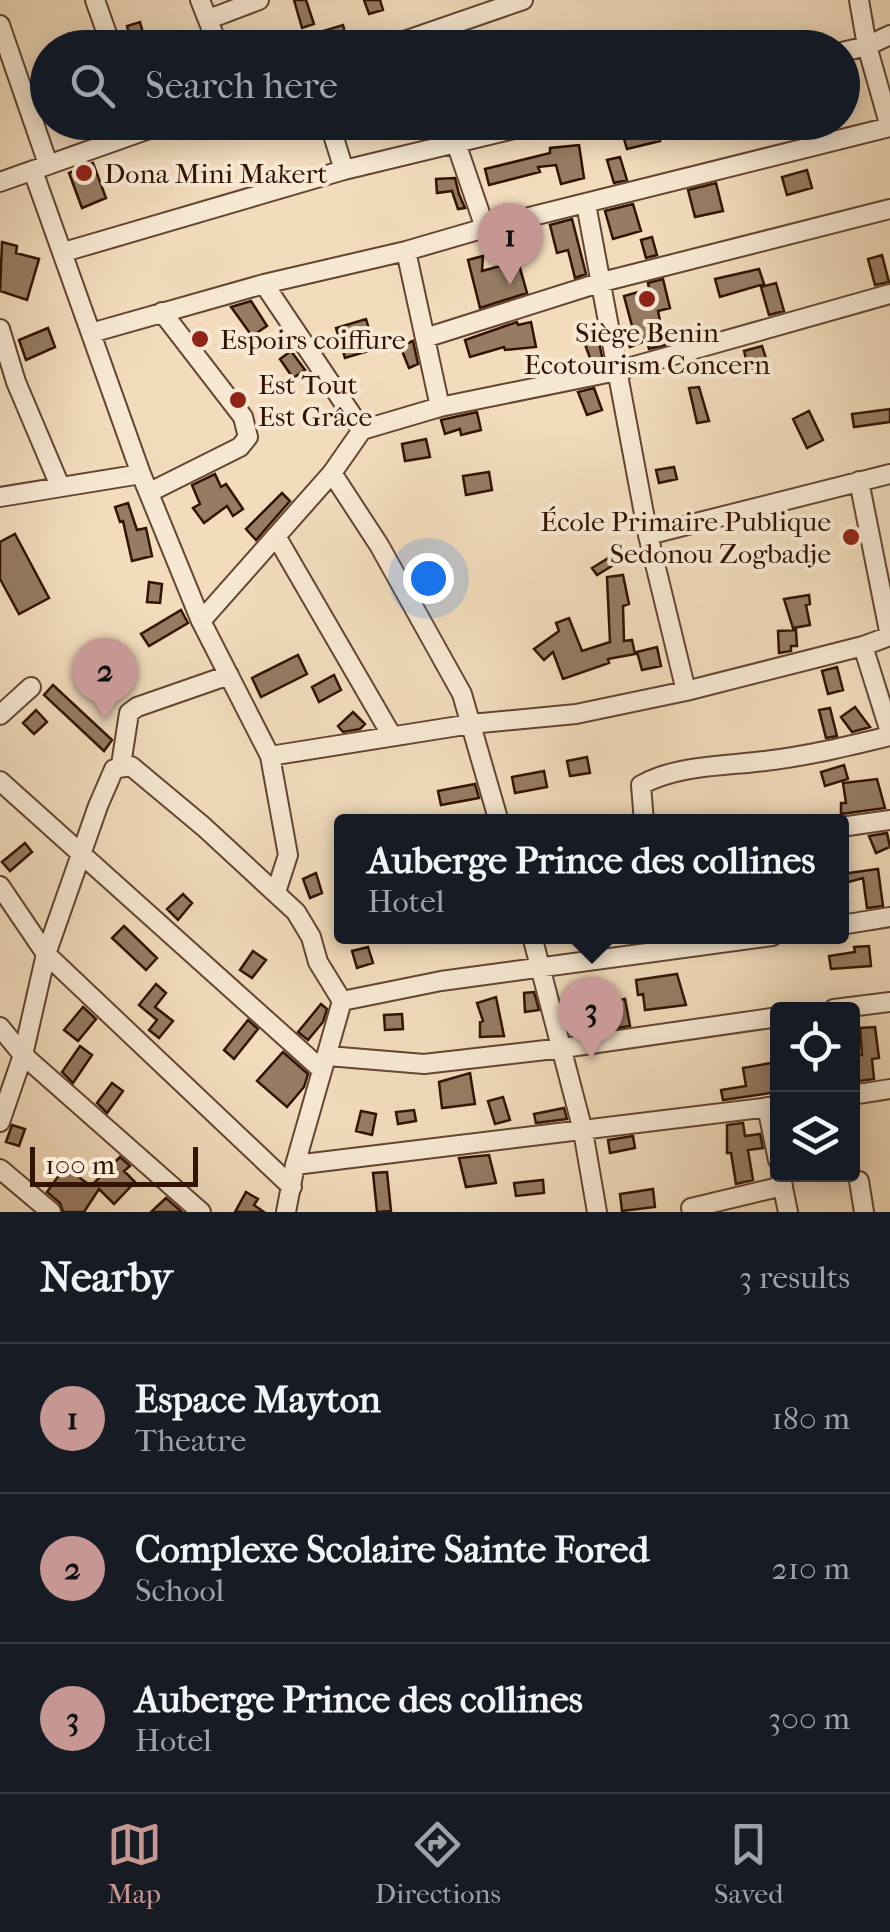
<!DOCTYPE html>
<meta charset="utf-8">
<style>
:root{--surface:#171b24;--page:#20242c;--text:#f1f3f6;--muted:#9ea1a6;--line:#363941;--accent:#c59692}
body{margin:0;font-family:"IM FELL French Canon",serif;background:var(--page);color:var(--text)}
.controls{position:absolute;right:30px;bottom:30px;display:grid;overflow:hidden;border-radius:10px;box-shadow:0 5px 25px #0003}
.controls button{width:90px;height:90px;display:grid;place-items:center;padding:0;border:0;border-bottom:2px solid var(--line);background:var(--surface);color:var(--text);font:50px sans-serif}
.scale{position:absolute;left:30px;bottom:25px;width:168px;box-sizing:border-box;padding-left:10px;border:5px solid #331303;border-top:0;font-size:28px;line-height:35px;white-space:nowrap;color:#331303;-webkit-text-stroke:8px #f7e8d3;paint-order:stroke}
.you{position:absolute;left:428px;top:578px;width:35px;height:35px;margin:-25px;border:8px solid #fff;border-radius:50%;background:#1a73e8;box-shadow:0 0 0 15px #1a73e833}
.badge{display:grid;place-items:center;width:65px;height:65px;border-radius:50%;background:var(--accent);color:#111;font-size:32px;font-weight:700}
.pin{position:absolute;translate:-50% -82px;filter:drop-shadow(0 2px 5px #0008)}
.pin::after{content:'';position:absolute;top:52px;width:35px;height:30px;background:inherit;clip-path:polygon(0 0,100% 0,50% 100%)}
.popup{position:absolute;left:334px;top:814px;width:515px;height:130px;box-sizing:border-box;display:grid;place-content:center;border-radius:10px;background:var(--surface);filter:drop-shadow(0 2px 8px #0005);font-size:32px;white-space:nowrap;color:var(--muted)}
.popup b{font-size:38px;color:var(--text)}
.popup::after{content:'';position:absolute;left:50%;top:100%;margin-left:-20px;border:20px solid transparent;border-top-color:var(--surface)}
.list{margin:0;padding:0;list-style:none}
h2{display:flex;justify-content:space-between;align-items:center;height:130px;margin:0;padding:0 40px;font-size:42px}
h2 small{font-size:32px;font-weight:400;color:var(--muted)}
.list li{display:grid;grid-template-columns:65px 1fr auto;gap:30px;align-items:center;box-sizing:border-box;height:150px;padding:0 40px;border-top:2px solid var(--line)}
.list b{display:block;font-size:38px;white-space:nowrap}
.list p{margin:0;font-size:32px;white-space:nowrap;color:var(--muted)}
.list em{font-size:32px;font-style:normal;color:var(--muted)}
.icon{flex:none;width:55px;height:55px;fill:none;stroke:currentColor;stroke-width:2;stroke-linecap:round;stroke-linejoin:round}
.map{position:relative;flex:none;width:890px;height:1212px;overflow:hidden}
.search{position:absolute;background:var(--surface);box-shadow:0 5px 25px #0003;left:30px;right:30px;top:30px;height:110px;display:flex;align-items:center;gap:25px;box-sizing:border-box;padding:0 35px;border-radius:55px;color:var(--muted);font-size:38px}
.sheet{height:580px;background:var(--surface)}
nav{display:flex;justify-content:space-around;align-items:center;box-sizing:border-box;height:140px;border-top:2px solid var(--line);background:var(--surface);font-size:28px;color:var(--muted)}
nav a{display:grid;justify-items:center;gap:5px}
nav .on{color:var(--accent)}
.map>svg:first-child{display:block}
.building{fill:#967c63;stroke:#331303;stroke-width:2.5}
.lines{fill:none;stroke-linecap:round;stroke-linejoin:round}
.minor-casing{stroke:#634531;stroke-width:22}
.minor{stroke:#f7e8d3;stroke-width:18}
.poi-dot{fill:#8f2418;stroke:#f7e8d3;stroke-width:4}
.labels{text-anchor:middle;stroke-width:8;stroke-linejoin:round;paint-order:stroke}
.poi-label{font-size:28px;fill:#331303;stroke:#f7e8d3;text-anchor:start}
</style>
<div class="map">
<svg width="890" height="1212" viewBox="0 0 890 1212">
<rect width="100%" height="100%" fill="#f2dcbc"/>
<filter id="stains"><feTurbulence type="fractalNoise" baseFrequency=".002" numOctaves="4"/><feColorMatrix values="0 0 0 0 .2 0 0 0 0 .09 0 0 0 0 .02 0 0 0 .5 -.17"/></filter>
<radialGradient id="worn" r=".72"><stop offset=".6" stop-color="#630" stop-opacity="0"/><stop offset="1" stop-color="#630" stop-opacity=".3"/></radialGradient>
<path class="building" d="M294,0H306L314,24L302,28Z
M364,0H380L383,10L369,14Z
M140,22L144,37L149,48H136L130,38L127,26Z
M343,25L349,48H327L323,31Z
M655,123L660,141L627,149L622,132Z
M579,145L584,178L561,184L556,165L538,167L540,172L489,185L485,169L550,153V148Z
M620,157L627,180L614,183L607,160Z
M93,163L106,198L82,208L69,173Z
M807,170L812,188L787,195L782,177Z
M455,178L459,194L465,208L458,209L452,191L437,193L436,179Z
M716,183L723,211L695,217L688,190Z
M633,204L641,231L613,239L605,211Z
M572,219L586,274L575,278L568,250L557,253L550,225Z
M652,237L657,255L646,258L641,240Z
M2,242L17,246L16,253L39,259L27,300L0,291Z
M882,255L889,282L875,285L868,259Z
M483,256L482,271L518,261L527,293L480,308L468,260Z
M759,269L764,284L720,297L715,279Z
M663,279L670,308L658,311L665,345L649,349L647,340L630,347L624,329L632,326L624,296L649,289L648,283Z
M776,283L784,311L769,315L761,287Z
M251,301L267,326L252,336L231,307Z
M366,319L375,349L345,358L336,328Z
M517,322L518,325L531,322L536,347L505,350L504,347L470,357L465,340Z
M48,328L55,347L26,360L19,340Z
M596,328L603,361L592,363L581,334Z
M413,341L418,364L409,368L400,346Z
M762,346L769,368L750,374L744,351Z
M291,351L305,370L293,378L280,359Z
M699,387L709,421L697,423L689,388Z
M594,388L602,410L587,415L578,392Z
M890,409V422L854,427L852,414Z
M809,411L823,440L807,448L793,419Z
M477,412L481,430L461,435L460,429L445,434L441,420Z
M426,439L430,457L405,461L402,444Z
M674,467L677,479L659,483L656,470Z
M489,472L492,490L466,495L463,476Z
M215,474L221,487L226,484L243,509L233,516L227,506L204,523L193,508L200,504L192,485Z
M282,493L290,501L256,540L246,529Z
M128,503L137,530L146,528L152,556L132,561L123,521L120,522L115,507Z
M15,534L49,598L19,614L0,579V542Z
M615,554L620,561L597,575L592,568Z
M623,575L629,604L623,606L624,641L632,640L635,654L608,659L609,663L563,679L553,652L544,660L534,649L559,631L556,623L569,618L582,651L610,642L607,577Z
M149,582L162,584L160,603L147,602Z
M809,595L810,604L806,605L810,625L793,628L784,599Z
M181,610L188,623L149,646L141,634Z
M796,630L797,646H791V651L779,653L778,631Z
M657,647L661,666L642,670L637,652Z
M298,655L307,674L261,697L252,678Z
M837,667L843,690L828,694L822,671Z
M334,675L341,690L319,702L312,687Z
M53,685L112,740L104,751L44,695Z
M855,707L870,727L852,732L841,717Z
M830,708L837,736L826,738L819,710Z
M36,710L47,722L34,734L23,723Z
M353,712L365,724L360,729L343,732L338,726Z
M587,757L590,773L570,776L567,761Z
M844,765L848,779L825,786L821,772Z
M544,771L547,787L515,793L512,777Z
M877,779L885,808L841,814V803H846L843,783Z
M475,784L479,798L441,805L438,791Z
M887,833L890,847L876,853L869,836Z
M25,843L32,852L10,871L2,862Z
M878,869L883,906L867,908L863,878L841,884V874Z
M316,873L322,893L310,898L303,879Z
M183,894L192,903L178,920L167,909Z
M124,926L157,958L146,970L112,938Z
M869,946L871,966L831,969L829,956L855,952L854,947Z
M368,947L373,963L357,968L352,951Z
M253,951L266,960L252,978L240,970Z
M677,974L686,1005L645,1010L643,994L638,995L636,980Z
M156,984L166,993L155,1007L173,1021L159,1038L149,1030L157,1020L139,1005Z
M534,992L539,1010L525,1012L524,993Z
M496,997L504,1036L480,1037V1022L483,1021L477,1003Z
M625,999L630,1026L617,1028L612,1001Z
M321,1004L327,1009L323,1022L308,1040L298,1032Z
M83,1007L96,1019L78,1041L64,1030Z
M402,1014L403,1029L385,1030L384,1015Z
M248,1020L258,1029L234,1059L224,1050Z
M875,1027L879,1058L872,1059L874,1079L852,1082V1056L862,1055L860,1028Z
M80,1046L92,1055L73,1083L62,1072Z
M283,1052L308,1074L304,1087L287,1107L257,1081Z
M771,1063L778,1092L723,1100L721,1090L746,1086L743,1068Z
M470,1073L475,1104L442,1108L439,1082Z
M112,1083L123,1091L107,1113L97,1103Z
M503,1097L510,1120L495,1124L488,1101Z
M564,1108L567,1119L536,1123L534,1114Z
M414,1110L416,1121L398,1124L396,1112Z
M361,1111L376,1114L372,1135L356,1131Z
M743,1123L745,1136L760,1134L763,1148L748,1150L753,1180L736,1184L731,1153H727V1125Z
M12,1125L25,1129L19,1146L6,1142Z
M633,1136L635,1148L610,1153L608,1140Z
M489,1155L496,1183L466,1187L459,1158Z
M120,1157L130,1166L124,1171L135,1182L114,1204L99,1189L84,1212H63L60,1203L47,1192L65,1167L91,1186Z
M387,1172L391,1211L377,1212L373,1173Z
M543,1180L544,1193L516,1196L514,1183Z
M653,1189L655,1207L622,1211L620,1194Z
M246,1192L258,1199L254,1205L264,1212H235Z
M166,1198L182,1212H151Z"/>
<g class="lines">
<g class="minor-casing">
<path id="minor" d="M95,0L112,48
M200,0L219,48
M859,0L867,46L890,127
M209,19L259,0
M0,25L48,164
M384,48L523,0
M842,52L867,46L890,35
M329,122L344,170
M456,143L485,228
M33,171L141,474L201,621L270,756L288,855L276,892
M0,182L169,122
M586,204L648,535L686,691
M406,251L440,407
M64,252L344,170L543,122
M264,284L362,430
M0,329L16,382L60,486
M91,333L264,284L406,251L485,228L890,127
M425,338L602,282L890,209
M332,473L379,545L462,694L499,822
M859,481L890,636
M150,492L240,447L248,437L243,417L162,312
M0,497L141,474
M648,535L890,474
M276,536L392,736
M201,621L332,473L362,430L440,407L617,371L890,294
M863,646L890,732
M0,715L31,687
M270,756L471,724L576,714L686,691L863,646L890,636
M121,765L129,713L137,707L229,675
M0,781L322,1070
M644,822L641,785C677,765 725,766 765,761C808,756 849,746 890,736
M841,827L890,820
M0,886L46,954L292,1187
M841,925L890,917
M532,936L583,1131L597,1212
M342,1001L441,981L772,936
M834,1009L890,1002
M0,1027L23,1055L201,1212
M328,1056L424,1064L563,1048L778,1017
M852,1095L890,1089
M767,1107L778,1160
M0,1122L23,1055L46,954L98,806L114,769L131,766L204,827L296,912L311,937L318,962L342,1001L295,1165L286,1212
M295,1165L778,1106
M0,1169L51,1212
M781,1178L788,1212
M859,1181L864,1212
M691,1208L783,1186"/>
</g>
<use href="#minor" class="minor"/>
</g>
<g class="poi-dot">
<circle cx="84" cy="173" r="10"/>
<circle cx="647" cy="299" r="10"/>
<circle cx="200" cy="339" r="10"/>
<circle cx="238" cy="400" r="10"/>
<circle cx="851" cy="537" r="10"/>
</g>
<g class="labels">
<g class="poi-label">
<text x="104" y="183">Dona Mini Makert</text>
<text x="647" y="342" text-anchor="middle">Siège Benin<tspan x="647" dy="32">Ecotourism Concern</tspan></text>
<text x="220" y="349">Espoirs coiffure</text>
<text x="258" y="394">Est Tout<tspan x="258" dy="32">Est Grâce</tspan></text>
<text x="831" y="531" text-anchor="end">École Primaire Publique<tspan x="831" dy="32">Sedonou Zogbadje</tspan></text>
</g>
</g>
<rect width="100%" height="100%" filter="url(#stains)"/>
<rect width="100%" height="100%" fill="url(#worn)"/>
</svg>
<div class="controls">
<button><svg class="icon" aria-label="locate" viewBox="0 0 24 24"><circle cx="12" cy="12" r="6"/><path d="M12 2v4M12 18v4M2 12h4M18 12h4"/></svg></button>
<button><svg class="icon" aria-label="layers" viewBox="0 0 24 24"><path d="M12 4l9 5-9 5-9-5zM3 14l9 5 9-5"/></svg></button>
</div>
<div class="scale">100 m</div>
<div class="you"></div>
<div class="pin badge" style="left:510px;top:285px">1</div>
<div class="pin badge" style="left:105px;top:720px">2</div>
<div class="pin badge" style="left:591px;top:1059px">3</div>
<div class="popup"><b>Auberge Prince des collines</b>Hotel</div>
<div class="search"><svg class="icon" aria-label="search" viewBox="0 0 24 24"><circle cx="10" cy="10" r="6"/><path d="M15 15l6 6"/></svg>Search here</div>
</div>
<section class="sheet">
<h2>Nearby<small>3 results</small></h2>
<ul class="list">
<li><span class="badge">1</span><div><b>Espace Mayton</b><p>Theatre</p></div><em>180 m</em></li>
<li><span class="badge">2</span><div><b>Complexe Scolaire Sainte Fored</b><p>School</p></div><em>210 m</em></li>
<li><span class="badge">3</span><div><b>Auberge Prince des collines</b><p>Hotel</p></div><em>300 m</em></li>
</ul>
</section>
<nav>
<a class="on"><svg class="icon" aria-label="map" viewBox="0 0 24 24"><path d="M3 6l6-2 6 2 6-2v14l-6 2-6-2-6 2zM9 4v14M15 6v14"/></svg>Map</a>
<a><svg class="icon" aria-label="directions" viewBox="0 0 24 24"><path d="M12 3l9 9-9 9-9-9zM9 14v-3h6M13 9l2 2-2 2"/></svg>Directions</a>
<a><svg class="icon" aria-label="saved" viewBox="0 0 24 24"><path d="M7 4h10v16l-5-4-5 4z"/></svg>Saved</a>
</nav>
